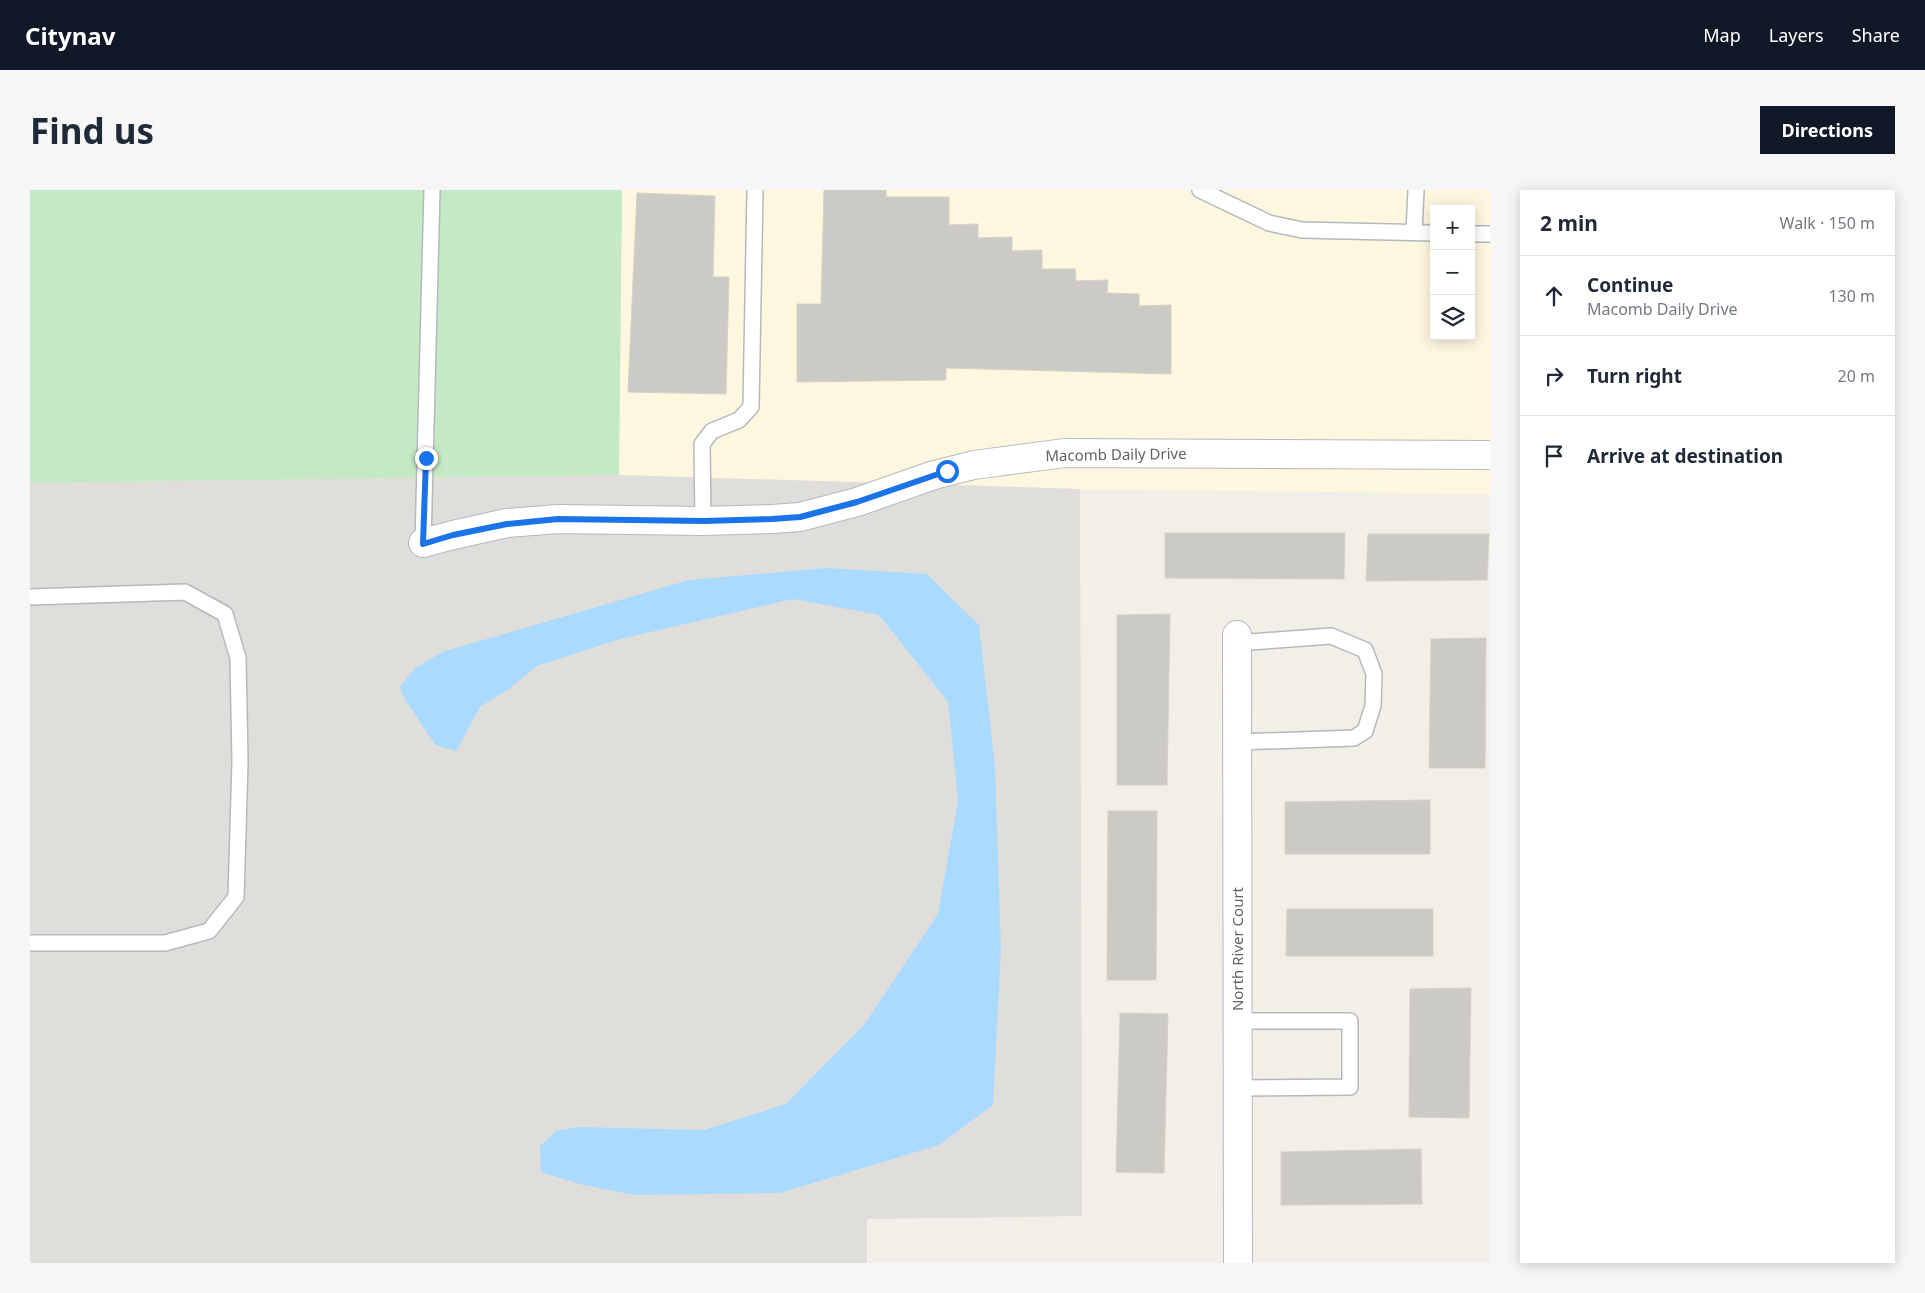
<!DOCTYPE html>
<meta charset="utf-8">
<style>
:root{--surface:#fff;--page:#f6f6f7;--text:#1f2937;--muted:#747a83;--line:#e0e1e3;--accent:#111827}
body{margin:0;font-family:"Noto Sans",sans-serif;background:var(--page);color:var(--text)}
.controls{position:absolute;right:15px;top:15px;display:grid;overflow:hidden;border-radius:0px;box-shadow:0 2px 12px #0003}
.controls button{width:45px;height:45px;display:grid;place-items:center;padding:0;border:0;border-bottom:1px solid var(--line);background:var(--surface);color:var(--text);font:25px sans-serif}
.stop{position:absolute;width:15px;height:15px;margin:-11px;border:4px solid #1a73e8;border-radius:50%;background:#fff}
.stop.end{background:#1a73e8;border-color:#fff;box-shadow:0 1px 5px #0008}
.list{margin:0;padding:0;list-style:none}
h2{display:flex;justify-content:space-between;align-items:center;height:65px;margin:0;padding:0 20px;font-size:21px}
h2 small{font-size:16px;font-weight:400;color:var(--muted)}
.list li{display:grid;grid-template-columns:32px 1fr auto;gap:15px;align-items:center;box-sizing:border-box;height:80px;padding:0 20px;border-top:1px solid var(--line)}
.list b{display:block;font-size:19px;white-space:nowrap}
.list p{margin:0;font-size:16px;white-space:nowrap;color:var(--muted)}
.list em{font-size:16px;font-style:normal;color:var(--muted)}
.icon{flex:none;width:28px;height:28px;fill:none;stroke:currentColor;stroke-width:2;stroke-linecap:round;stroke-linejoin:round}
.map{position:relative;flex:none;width:1460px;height:1073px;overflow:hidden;border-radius:0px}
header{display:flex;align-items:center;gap:30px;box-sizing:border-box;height:70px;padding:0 25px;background:var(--accent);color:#fff}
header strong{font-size:24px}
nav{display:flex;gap:28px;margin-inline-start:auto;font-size:18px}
.intro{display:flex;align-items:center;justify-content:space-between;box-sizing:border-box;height:120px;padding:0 30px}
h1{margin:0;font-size:35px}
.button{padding:12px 22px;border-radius:0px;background:var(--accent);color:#fff;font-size:18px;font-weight:700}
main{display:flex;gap:30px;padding:0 30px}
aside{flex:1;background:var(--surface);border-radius:0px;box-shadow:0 2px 12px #0003}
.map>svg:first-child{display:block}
.commercial{fill:#fef7e0;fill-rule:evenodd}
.industrial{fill:#e0deda}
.green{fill:#c5e8c5}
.water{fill:#aadaff}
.building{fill:#cccac5;stroke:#d6d1c6}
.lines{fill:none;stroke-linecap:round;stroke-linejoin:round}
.lane-casing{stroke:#b5b8bc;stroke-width:18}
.street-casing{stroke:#b5b8bc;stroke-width:30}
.lane{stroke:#fff;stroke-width:15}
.street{stroke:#fff;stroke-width:28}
.route{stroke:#1a73e8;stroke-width:6}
.labels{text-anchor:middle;stroke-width:4.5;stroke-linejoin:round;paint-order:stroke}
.street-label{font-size:15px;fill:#5f6368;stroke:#fff}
</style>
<header>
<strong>Citynav</strong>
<nav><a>Map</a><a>Layers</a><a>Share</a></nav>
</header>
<div class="intro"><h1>Find us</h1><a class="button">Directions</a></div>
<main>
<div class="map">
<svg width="1460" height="1073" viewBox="0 0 1460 1073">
<rect width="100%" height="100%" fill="#f1efe8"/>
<path class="commercial" d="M592,0H1460V304L1050,299L589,285ZM1404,19H1441V146H1404Z"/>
<path class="industrial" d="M589,285L1050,299L1052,1026L837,1029V1073H0V293Z"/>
<path class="green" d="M0,0H592L589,285L0,293Z"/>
<path class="water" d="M797,378L897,384L949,435L965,576L971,759L963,915L909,955L750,1003L605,1005L553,995L511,982L510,956L526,941L548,937L674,940L756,914L834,835L908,724L928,611L918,512L849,425L763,409L590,449L507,476L479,499L450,517L426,561L405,555L374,508L370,497L384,479L412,462L659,390Z"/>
<path class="building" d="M794,0H856V7H919V35L948,34V48L982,47V61L1012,60V79H1045L1046,91L1078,90L1077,103L1109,104V116L1141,115V184L916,178V190L767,192V114H791Z
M607,3L685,6L683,87H699L696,204L598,202Z
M1135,343H1315L1314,389L1135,388Z
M1338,344H1459L1457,390L1336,391Z
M1140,424L1137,595H1087V425Z
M1456,448L1455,578H1399L1401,449Z
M1400,610V664H1255V612Z
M1078,621H1127L1126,790H1077Z
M1257,719H1403V766H1256Z
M1441,798L1439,928L1379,927L1380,799Z
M1090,823L1138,824L1134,983L1086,982Z
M1391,959L1392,1014L1251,1015V962Z"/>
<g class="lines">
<g class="lane-casing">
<path id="lane" d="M1170,0L1239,33L1272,40L1404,43
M1384,42L1386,0
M1441,44H1460
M673,331L672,254L682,241L709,230L721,217L725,0
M393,353L402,0
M0,407L155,402L195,424L208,468L210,572L206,707L179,741L135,753H0
M1207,453L1301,446L1335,460L1344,484L1343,516L1335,541L1324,548L1208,552
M1208,831H1320V897L1208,898"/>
</g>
<g class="street-casing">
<path id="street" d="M393,353L423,345L477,333L528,329L673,331L742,329L770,327L827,312L904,285L944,275L1035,263L1460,265
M1207,445L1208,1073"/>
</g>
<use href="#lane" class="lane"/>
<use href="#street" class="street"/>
</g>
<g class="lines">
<path class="route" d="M396,268L393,354L423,345L477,334L528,329L674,331L742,329L770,327L827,312L917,281"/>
</g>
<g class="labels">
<g class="street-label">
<text transform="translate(1086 265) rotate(-1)" y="5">Macomb Daily Drive</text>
<text transform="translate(1208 759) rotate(-90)" y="5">North River Court</text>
</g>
</g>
</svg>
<div class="controls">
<button>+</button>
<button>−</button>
<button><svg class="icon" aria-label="layers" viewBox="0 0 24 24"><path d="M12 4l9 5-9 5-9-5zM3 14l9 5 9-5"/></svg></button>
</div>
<div class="stop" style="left:917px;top:281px"></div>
<div class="stop end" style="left:396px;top:268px"></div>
</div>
<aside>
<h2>2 min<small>Walk · 150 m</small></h2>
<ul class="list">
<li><svg class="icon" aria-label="ahead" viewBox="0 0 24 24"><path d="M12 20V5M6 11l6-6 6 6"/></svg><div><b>Continue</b><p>Macomb Daily Drive</p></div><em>130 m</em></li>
<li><svg class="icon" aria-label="right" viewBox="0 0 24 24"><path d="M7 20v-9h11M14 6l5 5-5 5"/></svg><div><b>Turn right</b></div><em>20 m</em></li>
<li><svg class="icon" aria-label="arrive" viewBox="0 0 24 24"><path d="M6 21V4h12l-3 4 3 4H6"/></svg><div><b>Arrive at destination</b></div></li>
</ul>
</aside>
</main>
